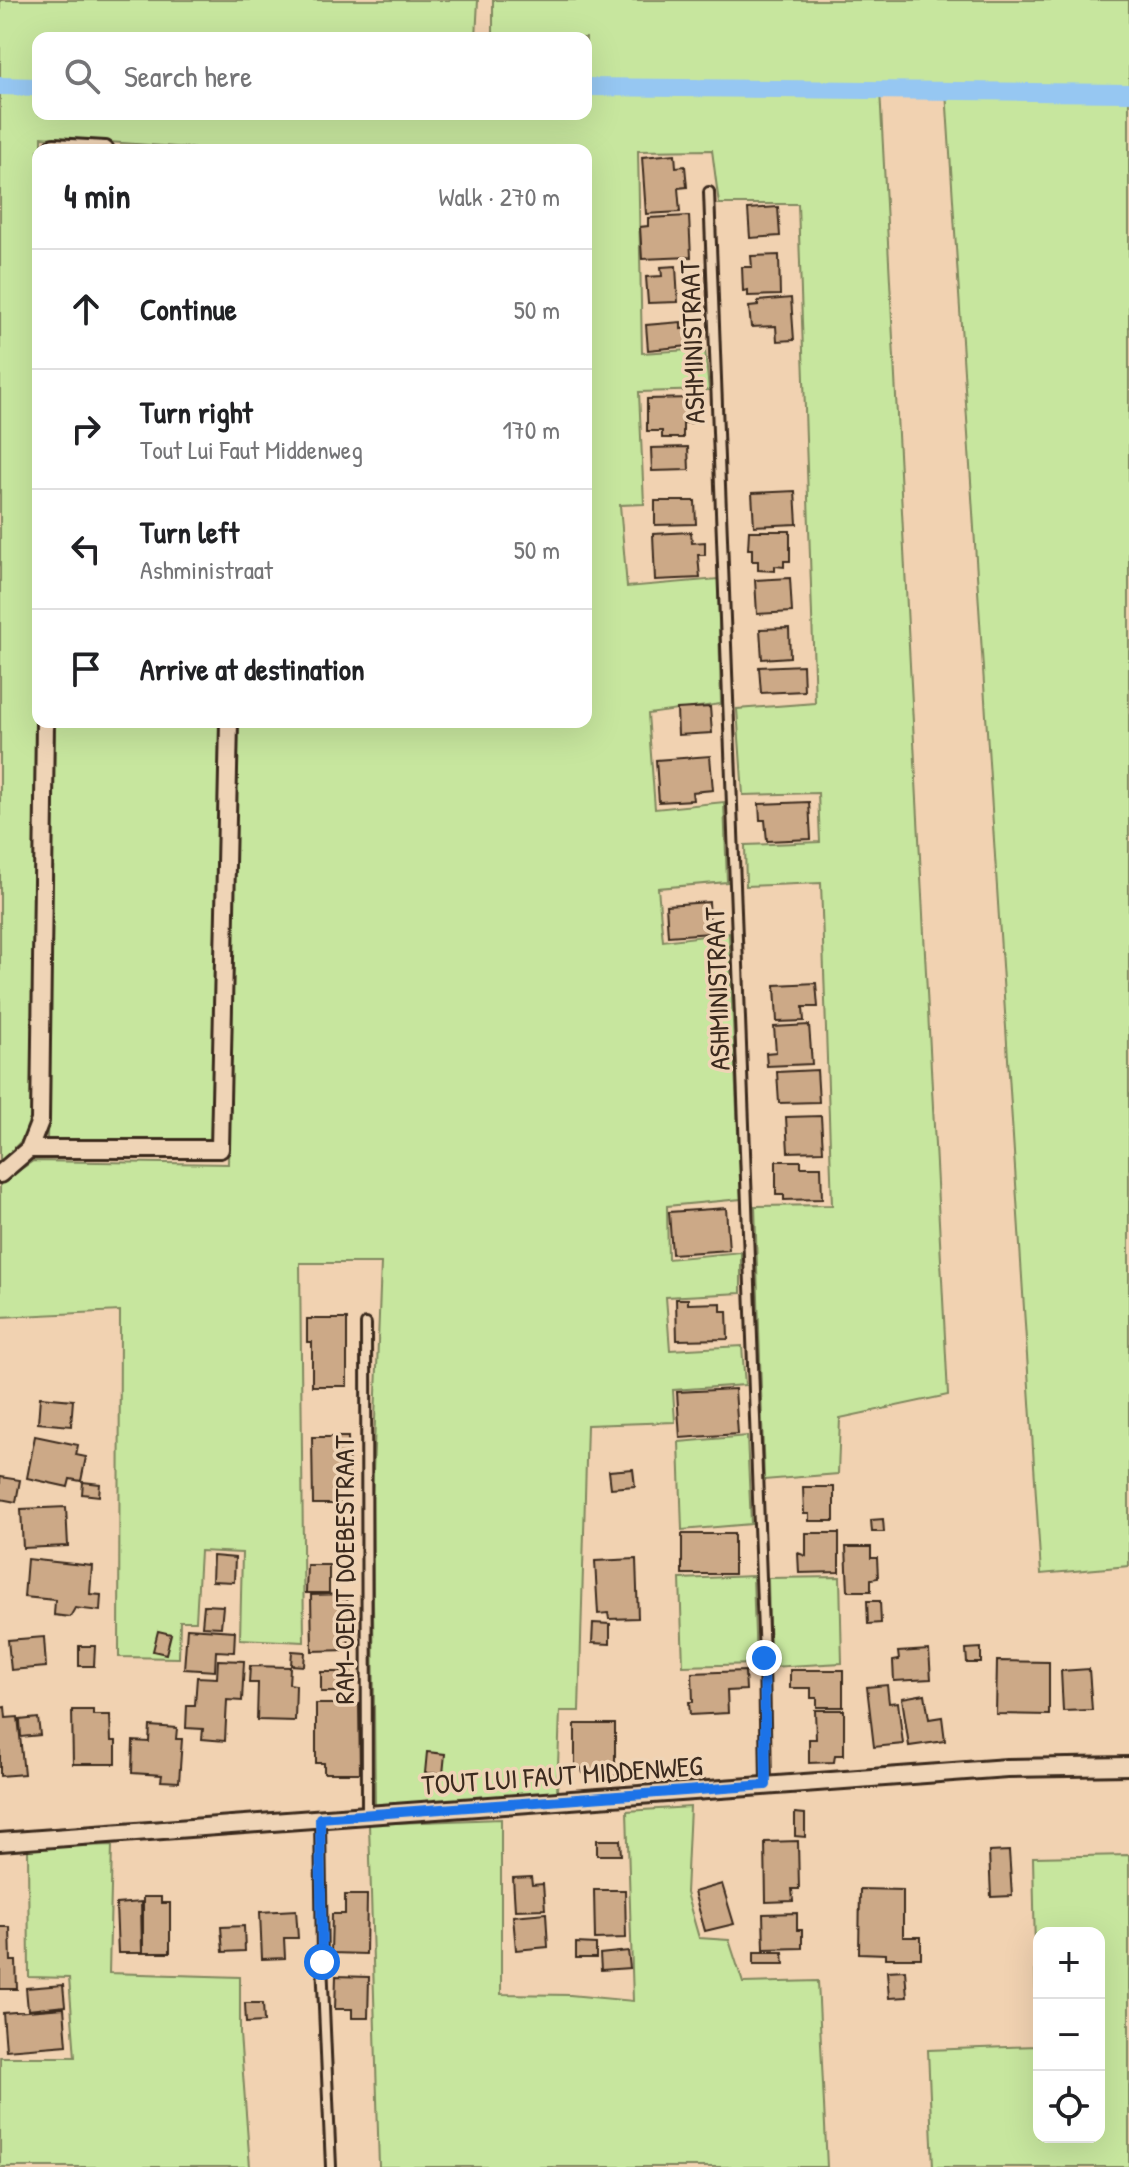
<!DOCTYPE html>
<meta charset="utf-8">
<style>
:root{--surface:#fff;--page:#f6f6f6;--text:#202124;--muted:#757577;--line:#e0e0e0}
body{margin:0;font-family:"Patrick Hand",sans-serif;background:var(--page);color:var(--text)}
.controls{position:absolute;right:24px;bottom:24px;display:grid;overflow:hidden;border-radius:16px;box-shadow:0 8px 32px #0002}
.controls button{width:72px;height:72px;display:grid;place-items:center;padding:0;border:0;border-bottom:2px solid var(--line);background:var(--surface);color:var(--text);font:40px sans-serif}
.stop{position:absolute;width:24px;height:24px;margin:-18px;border:6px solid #1a73e8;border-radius:50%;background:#fff}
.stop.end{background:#1a73e8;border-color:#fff;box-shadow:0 2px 8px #0008}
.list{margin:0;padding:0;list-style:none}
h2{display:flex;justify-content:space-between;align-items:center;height:104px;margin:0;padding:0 32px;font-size:34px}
h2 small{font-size:26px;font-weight:400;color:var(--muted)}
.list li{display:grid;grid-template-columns:52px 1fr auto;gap:24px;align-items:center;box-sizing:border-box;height:120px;padding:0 32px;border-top:2px solid var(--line)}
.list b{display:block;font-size:30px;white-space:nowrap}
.list p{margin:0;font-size:26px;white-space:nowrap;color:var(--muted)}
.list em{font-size:26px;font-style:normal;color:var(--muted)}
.icon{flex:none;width:44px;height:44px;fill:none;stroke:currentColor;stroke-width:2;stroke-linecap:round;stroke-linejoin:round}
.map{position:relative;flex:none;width:1129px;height:2167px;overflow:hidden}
.search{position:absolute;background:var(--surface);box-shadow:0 8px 32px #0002;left:32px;top:32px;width:560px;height:88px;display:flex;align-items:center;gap:20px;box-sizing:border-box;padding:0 28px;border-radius:16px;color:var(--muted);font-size:30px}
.panel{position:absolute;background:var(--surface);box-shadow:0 8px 32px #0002;left:32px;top:144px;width:560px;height:584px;border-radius:16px}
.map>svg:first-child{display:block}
.green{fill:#c7e69e;stroke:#81885e;stroke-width:2;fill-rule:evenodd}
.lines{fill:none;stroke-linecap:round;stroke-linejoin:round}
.canal{stroke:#96c7f2;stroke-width:18}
.building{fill:#cca987;stroke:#3b2a1e;stroke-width:2}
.lane-casing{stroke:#3b2a1e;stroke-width:14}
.street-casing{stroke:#3b2a1e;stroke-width:22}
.lane{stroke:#efd4b6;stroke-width:8}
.street{stroke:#efd4b6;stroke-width:16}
.route{stroke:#1a73e8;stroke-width:10}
.labels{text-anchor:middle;stroke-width:7;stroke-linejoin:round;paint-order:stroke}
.street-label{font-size:28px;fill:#3b2a1e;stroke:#efd4b6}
</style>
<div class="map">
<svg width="1129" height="2167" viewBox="0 0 1129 2167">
<rect width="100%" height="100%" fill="#f1d2b1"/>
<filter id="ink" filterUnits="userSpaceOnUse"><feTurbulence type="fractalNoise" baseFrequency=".0125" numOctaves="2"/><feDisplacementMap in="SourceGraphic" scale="16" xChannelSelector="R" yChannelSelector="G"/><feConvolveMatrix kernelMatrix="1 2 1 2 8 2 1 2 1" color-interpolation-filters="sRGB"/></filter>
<g filter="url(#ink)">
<path class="green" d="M0,0H478L476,38H38V114H586V38H493V0H1129V1566L1041,1574L946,91L880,89L948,1395L840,1418L838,1474L764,1480L755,1206L832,1205L821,883L746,886L745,845L820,842L818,793L743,795L737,709L815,703L798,204H719L712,150L638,151L642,353L705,349L709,390L639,392L644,504L620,505L627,587L718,579L721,704L648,714L655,809L724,802L727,882L658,888L663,941L729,933L741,1199L667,1206L668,1259L741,1252V1293L666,1297L670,1350L742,1346L745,1385L673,1390L675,1422L587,1425L579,1711H560L557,1793L375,1807L372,1499L381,1263H300L304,1642L240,1639L242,1553L200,1551L196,1621H180L179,1658L119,1657L120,1311L0,1317V1183L33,1161L228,1164L236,722H586V150H216L42,137V150H38V561L33,1121L24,1138L0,1163Z
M53,722H220L211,1142L47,1141Z
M747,1436L751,1524L682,1530L679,1442Z
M753,1576L756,1664L683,1666L680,1579Z
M840,1577L842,1663L770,1667L768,1578Z
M690,1807L686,1893L699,1938L729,1940L743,1983L818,1981L827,2167H379L369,1824L501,1819V1994L570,1995L633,2001L627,1811Z
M112,1845L109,1973L240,1977V2034L250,2167H0V2057H75L69,1978L29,1977L28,1848Z
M1129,1855V2167H933L928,2050L1037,2046L1033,1857ZM1039,1933H1099V2137H1039Z"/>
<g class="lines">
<path class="canal" d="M0,86L38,87
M586,87L1129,93"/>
</g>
<path class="building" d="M675,154L676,167L685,166L687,187L678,188L680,212L646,214L642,157Z
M778,207L780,236L750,238L748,209Z
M689,216L691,257L642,259L640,227L648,226V218Z
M779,255L780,295L748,296V290L743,291L742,267H752L751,256Z
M676,266L678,302L648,303L646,277L662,276L661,267Z
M791,298L794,340L777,341L776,326L751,327L749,307L758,306V301Z
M681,322V329L688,328L689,346L648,350L646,325Z
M692,398V423H683V438H662V431H647V399Z
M688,447L689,470L652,471L651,448Z
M795,491L797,524L754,526L752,493Z
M655,501H695L696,524L655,525Z
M749,531H790V561H784V567L775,566V571L758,570V561H752V549H748Z
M691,532L692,543L705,542V555H698L700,578L655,580L653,534Z
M790,578L792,612L757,614L755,580Z
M789,628L790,657L762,659L760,629Z
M803,665L804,691L761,693L759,667Z
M710,707L712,733L678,735L677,709Z
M710,756L713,790L692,792L693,800L659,802L656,760Z
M809,802L811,839L767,841L765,820H760L759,804Z
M709,902L711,933L668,936L666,905Z
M816,983L818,1007H803L804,1021L777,1022L775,985Z
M809,1025L812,1064L767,1066L766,1053L776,1052L774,1027Z
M817,1070L819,1102L779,1103L777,1072Z
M821,1116L823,1151L788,1152L786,1117Z
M776,1161H801V1167H821L822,1199L784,1200V1195H776Z
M726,1208L729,1250L672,1254L669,1212Z
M676,1299H688V1304L721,1303V1311H727L728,1339L677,1340Z
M307,1319H347V1386H312V1342H307Z
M735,1389L738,1434L680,1438L677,1392Z
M40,1397L73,1400L71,1426L38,1423Z
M35,1436L78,1445L76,1455L86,1457L81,1481L70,1479L68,1487L27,1478Z
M312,1437H348L349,1504H313Z
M633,1469L635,1486L611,1488L609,1471Z
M0,1477L20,1480L16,1502L0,1499Z
M83,1482L100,1484L99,1496L82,1494Z
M803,1487H834V1521H809V1514H804Z
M66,1507L68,1546L23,1548L21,1509Z
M883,1519L884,1532H872L871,1520Z
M806,1533H839V1572L799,1573L798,1553L806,1556Z
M682,1534H734V1574H682Z
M846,1547H871V1558H877L878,1578L871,1579V1591H848Z
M213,1556L235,1558L234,1582L212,1581Z
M27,1559L92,1566L90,1594L101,1595L100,1611L75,1608L70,1617L54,1615L55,1600L24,1597Z
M636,1559L638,1618L609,1619L608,1613L598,1614L595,1561Z
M307,1565H329V1593H306Z
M347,1594L349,1650L312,1651L311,1595Z
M867,1601H880L881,1623L868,1624Z
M204,1605L223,1606L221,1627L202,1626Z
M593,1623L610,1624V1644L592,1643Z
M187,1628L235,1631L234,1652L216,1651L215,1671L184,1669Z
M158,1631L171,1634L166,1654L153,1651Z
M44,1637L46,1667L11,1670L8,1640Z
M79,1646H95L94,1666H79Z
M981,1648V1663H967L966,1649Z
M929,1650L931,1679L894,1681L893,1661L899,1660L898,1652Z
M292,1651L305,1652L304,1666L291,1665Z
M218,1660L244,1661L242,1701L227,1700L225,1741L202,1739L203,1729L186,1728L187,1705H195L197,1677L217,1678Z
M997,1661L1049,1662V1715L996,1714Z
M250,1666L290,1667L289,1684L296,1685L295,1721L257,1720L258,1683H249Z
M1089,1669L1092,1710L1063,1711L1061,1671Z
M790,1670H843V1707H817V1698H811V1688H790Z
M745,1671L746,1690L727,1691L728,1713L690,1715L689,1702H693L692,1673Z
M321,1672H351V1692H321Z
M887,1685L889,1703L898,1702L903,1744L874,1747L867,1687Z
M925,1694L929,1719L942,1717L945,1741L909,1746L902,1698Z
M316,1704H359L360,1773H324V1763H316Z
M5,1707L6,1718L18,1717L24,1774L0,1776V1708Z
M72,1710H93V1715H110L111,1741H116V1764H73Z
M815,1710H844V1755H835L834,1762L809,1763V1739H816Z
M38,1718L40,1735L21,1737L20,1720Z
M575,1724H615V1775L583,1774L582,1768H575Z
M150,1726L177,1728L176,1739H182L179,1782L161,1781L162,1775L132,1773L133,1741L149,1742Z
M427,1752L445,1754L443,1774L425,1773Z
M795,1813L805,1814V1837L795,1836Z
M597,1840H620L621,1855H597Z
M798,1841L799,1889H792L793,1901L766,1902L765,1842Z
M1009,1851L1012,1896L991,1897L989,1852Z
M531,1877L532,1885L543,1884L545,1909L515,1910L513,1878Z
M722,1884L734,1924L705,1931L694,1892Z
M860,1889L903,1890V1937H921V1958H886V1954L859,1953Z
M594,1890H625L626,1938L595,1939Z
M345,1895H367L366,1954L331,1953L332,1914H345Z
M143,1897H161V1903H170V1953H143Z
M141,1902L142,1953H118L116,1904Z
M296,1910L298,1938H284L285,1958L262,1959L260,1912Z
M546,1913L548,1947L516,1950L513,1916Z
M797,1913V1930H802V1948L764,1949L763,1914Z
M244,1926L245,1951L223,1952L221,1927Z
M0,1927H10L11,1961H16L17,1989H0Z
M576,1943L596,1944V1958H576Z
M628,1951L630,1968L601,1970L600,1954Z
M754,1952H783L784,1964H754Z
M905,1970L907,1997L889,1998L887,1971Z
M336,1976L369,1977L368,2018H352V2009H335Z
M63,1985L65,2006L28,2010L26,1988Z
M245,2003H263L264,2022L246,2023Z
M64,2008L67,2045L6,2050L3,2013Z"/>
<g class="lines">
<g class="lane-casing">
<path id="lane" d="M709,192L764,1658L766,1785
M366,1324L367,1815
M320,1819L322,1962L331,2167"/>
</g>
<g class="street-casing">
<path id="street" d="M54,150V147L105,150
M29,1149H220L229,722
M0,1174L29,1149L40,1121L45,722
M0,1842L1007,1768L1129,1766"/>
</g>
<use href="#lane" class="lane"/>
<use href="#street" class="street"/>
</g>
</g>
<g class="lines" filter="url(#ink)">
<path class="route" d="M322,1962L320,1818L766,1785L764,1658"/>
</g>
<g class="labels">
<g class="street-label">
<text transform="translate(692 342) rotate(-92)" y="10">ASHMINISTRAAT</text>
<text transform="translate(717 989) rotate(-92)" y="10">ASHMINISTRAAT</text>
<text transform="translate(344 1570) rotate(-90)" y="10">RAM-OEDIT DOEBESTRAAT</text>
<text transform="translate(562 1775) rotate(-4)" y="10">TOUT LUI FAUT MIDDENWEG</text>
</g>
</g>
</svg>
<div class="controls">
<button>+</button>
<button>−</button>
<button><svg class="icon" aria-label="locate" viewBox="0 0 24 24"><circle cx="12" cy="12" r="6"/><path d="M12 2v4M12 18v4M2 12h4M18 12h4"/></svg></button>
</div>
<div class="stop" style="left:322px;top:1962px"></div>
<div class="stop end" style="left:764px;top:1658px"></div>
<div class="search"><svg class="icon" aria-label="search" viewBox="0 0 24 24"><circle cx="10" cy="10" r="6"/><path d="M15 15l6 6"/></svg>Search here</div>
<section class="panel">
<h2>4 min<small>Walk · 270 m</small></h2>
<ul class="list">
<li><svg class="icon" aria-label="ahead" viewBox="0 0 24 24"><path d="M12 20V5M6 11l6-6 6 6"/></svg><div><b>Continue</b></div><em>50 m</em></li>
<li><svg class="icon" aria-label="right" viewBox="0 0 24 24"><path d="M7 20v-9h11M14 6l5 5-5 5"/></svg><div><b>Turn right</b><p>Tout Lui Faut Middenweg</p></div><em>170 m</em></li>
<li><svg class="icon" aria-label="left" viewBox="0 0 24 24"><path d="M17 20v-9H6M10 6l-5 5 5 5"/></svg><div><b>Turn left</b><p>Ashministraat</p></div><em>50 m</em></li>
<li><svg class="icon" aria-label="arrive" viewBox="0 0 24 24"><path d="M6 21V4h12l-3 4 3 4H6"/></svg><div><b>Arrive at destination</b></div></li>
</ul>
</section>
</div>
